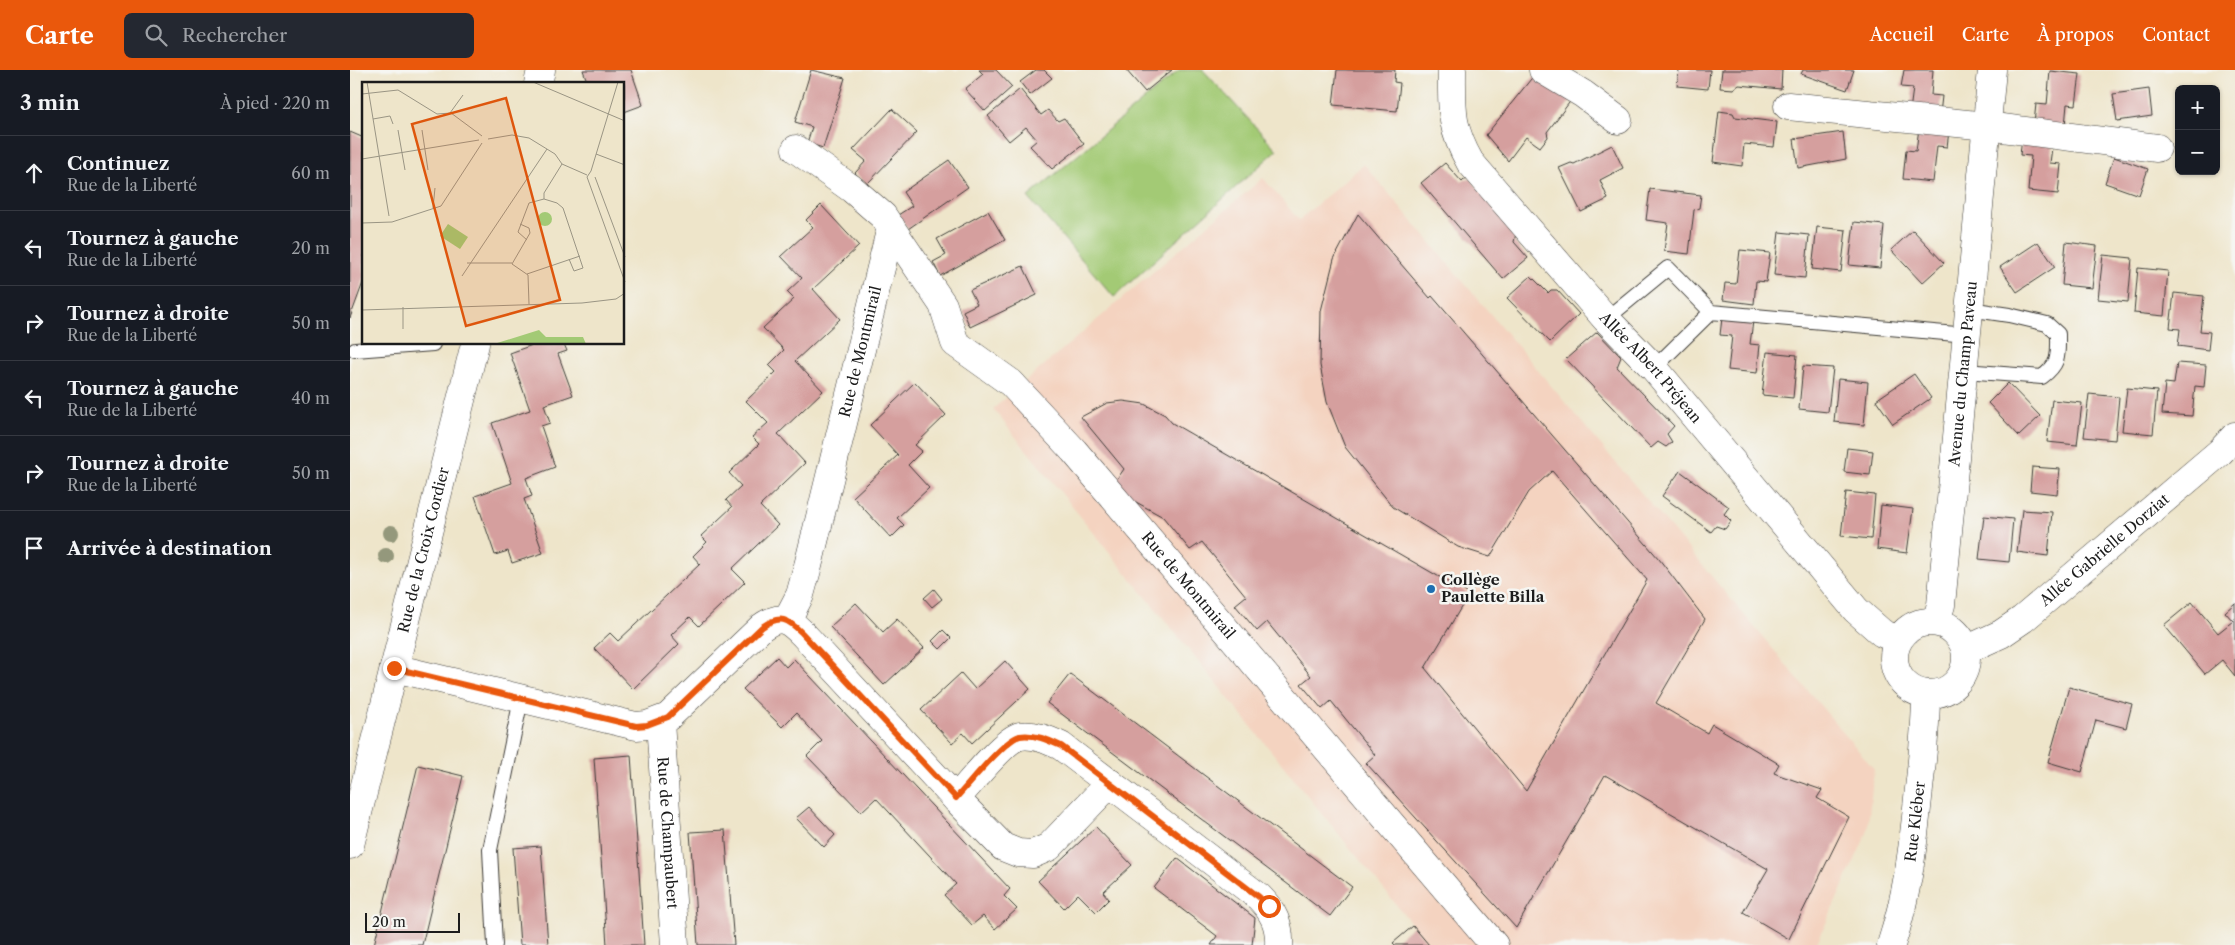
<!DOCTYPE html>
<html lang="fr">
<meta charset="utf-8">
<style>
:root{--surface:#171b24;--page:#242831;--text:#f1f3f6;--muted:#9ea1a6;--line:#363941;--accent:#ea580c}
body{margin:0;font-family:"Libre Caslon Text",serif;background:var(--page);color:var(--text)}
.controls{position:absolute;right:15px;top:15px;display:grid;overflow:hidden;border-radius:8px;box-shadow:0 1px 4px #0004}
.controls button{width:45px;height:45px;display:grid;place-items:center;padding:0;border:0;border-bottom:1px solid var(--line);background:var(--surface);color:var(--text);font:25px sans-serif}
.scale{position:absolute;left:15px;bottom:12px;width:95px;box-sizing:border-box;padding-left:5px;border:2px solid #1c1c1c;border-top:0;font-size:14px;line-height:18px;white-space:nowrap;color:#1c1c1c;-webkit-text-stroke:4px #f6f6f2;paint-order:stroke}
.stop{position:absolute;width:15px;height:15px;margin:-11px;border:4px solid #ea580c;border-radius:50%;background:#fff}
.stop.end{background:#ea580c;border-color:#fff;box-shadow:0 1px 5px #0008}
.list{margin:0;padding:0;list-style:none}
h2{display:flex;justify-content:space-between;align-items:center;height:65px;margin:0;padding:0 20px;font-size:21px}
h2 small{font-size:16px;font-weight:400;color:var(--muted)}
.list li{display:grid;grid-template-columns:32px 1fr auto;gap:15px;align-items:center;box-sizing:border-box;height:75px;padding:0 20px;border-top:1px solid var(--line)}
.list b{display:block;font-size:19px;white-space:nowrap}
.list p{margin:0;font-size:16px;white-space:nowrap;color:var(--muted)}
.list em{font-size:16px;font-style:normal;color:var(--muted)}
.icon{flex:none;width:28px;height:28px;fill:none;stroke:currentColor;stroke-width:2;stroke-linecap:round;stroke-linejoin:round}
.map{position:relative;flex:none;width:1885px;height:875px;overflow:hidden}
header{display:flex;align-items:center;gap:30px;box-sizing:border-box;height:70px;padding:0 25px;background:var(--accent);color:#fff}
header strong{font-size:24px}
nav{display:flex;gap:28px;margin-inline-start:auto;font-size:18px}
.search{width:350px;height:45px;background:var(--page);display:flex;align-items:center;gap:12px;box-sizing:border-box;padding:0 18px;border-radius:8px;color:var(--muted);font-size:19px}
main{display:flex}
aside{flex:1;background:var(--surface)}
.map>svg:first-child{display:block}
.built{fill:#f4d3c0}
.pitch{fill:#a3ca75;stroke:#607348}
.building{fill:#d59f9e}
.lines{fill:none;stroke-linecap:round;stroke-linejoin:round}
.lane-casing{stroke:#3c3a36;stroke-width:16}
.street-casing{stroke:#3c3a36;stroke-width:29}
.lane{stroke:#fff;stroke-width:14}
.street{stroke:#fff;stroke-width:28}
.tree{fill:#94987b}
.route{stroke:#ea580c;stroke-width:6}
.poi-dot{fill:#1f6fb2;stroke:#f6f6f2;stroke-width:2}
.labels{text-anchor:middle;stroke-width:5;stroke-linejoin:round;paint-order:stroke}
.street-label{font-size:15px;fill:#1c1c1c;stroke:#f6f6f2}
.poi-label{font-size:15px;font-weight:bold;fill:#1c1c1c;stroke:#f6f6f2;text-anchor:start}
.inset-road{fill:none;stroke:#9a9584;stroke-width:1}
.view{fill:#de560d;fill-opacity:0.15;stroke:#de560d;stroke-width:2.5}
.inset-edge{fill:none;stroke:#1c1c1c;stroke-width:2.5}
</style>
<header>
<strong>Carte</strong>
<div class="search"><svg class="icon" aria-label="search" viewBox="0 0 24 24"><circle cx="10" cy="10" r="6"/><path d="M15 15l6 6"/></svg>Rechercher</div>
<nav><a>Accueil</a><a>Carte</a><a>À propos</a><a>Contact</a></nav>
</header>
<main>
<aside>
<h2>3 min<small>À pied · 220 m</small></h2>
<ul class="list">
<li><svg class="icon" aria-label="ahead" viewBox="0 0 24 24"><path d="M12 20V5M6 11l6-6 6 6"/></svg><div><b>Continuez</b><p>Rue de la Liberté</p></div><em>60 m</em></li>
<li><svg class="icon" aria-label="left" viewBox="0 0 24 24"><path d="M17 20v-9H6M10 6l-5 5 5 5"/></svg><div><b>Tournez à gauche</b><p>Rue de la Liberté</p></div><em>20 m</em></li>
<li><svg class="icon" aria-label="right" viewBox="0 0 24 24"><path d="M7 20v-9h11M14 6l5 5-5 5"/></svg><div><b>Tournez à droite</b><p>Rue de la Liberté</p></div><em>50 m</em></li>
<li><svg class="icon" aria-label="left" viewBox="0 0 24 24"><path d="M17 20v-9H6M10 6l-5 5 5 5"/></svg><div><b>Tournez à gauche</b><p>Rue de la Liberté</p></div><em>40 m</em></li>
<li><svg class="icon" aria-label="right" viewBox="0 0 24 24"><path d="M7 20v-9h11M14 6l5 5-5 5"/></svg><div><b>Tournez à droite</b><p>Rue de la Liberté</p></div><em>50 m</em></li>
<li><svg class="icon" aria-label="arrive" viewBox="0 0 24 24"><path d="M6 21V4h12l-3 4 3 4H6"/></svg><div><b>Arrivée à destination</b></div></li>
</ul>
</aside>
<div class="map">
<svg width="1885" height="875" viewBox="0 0 1885 875">
<rect width="100%" height="100%" fill="#f6f6f2"/>
<filter id="ink" filterUnits="userSpaceOnUse"><feTurbulence type="fractalNoise" baseFrequency=".02" numOctaves="2"/><feDisplacementMap in="SourceGraphic" scale="10" xChannelSelector="R" yChannelSelector="G"/><feConvolveMatrix kernelMatrix="1 2 1 2 8 2 1 2 1" color-interpolation-filters="sRGB"/></filter>
<filter id="wash" filterUnits="userSpaceOnUse"><feTurbulence type="fractalNoise" baseFrequency=".0096" numOctaves="4" result="noise"/><feDisplacementMap in="SourceGraphic" scale="20" xChannelSelector="R" yChannelSelector="G"/><feGaussianBlur stdDeviation="1.12" result="paint"/><feColorMatrix in="noise" values="0 0 0 0 0 0 0 0 0 0 0 0 0 0 0 0 0 1.4 0 .05"/><feComposite in="paint" operator="in"/></filter>
<g filter="url(#wash)">
<rect width="100%" height="100%" fill="#eee5ca"/>
<path class="built" d="M1014,94L1524,699L1517,763L1466,875H1079L643,339L913,108L949,150Z"/>
<path class="pitch" d="M829,0H853L927,80L764,227L678,127Z"/>
<g id="blocks">
<path class="building" d="M233,0H281L293,35L274,42V14H238Z
M461,0L495,8L473,78L457,73L462,57L445,52Z
M629,0H646L662,17L635,41L615,19L633,4Z
M686,0H694L702,8L680,25L670,12Z
M776,0H822L795,22Z
M987,0H1045L1044,12L1050,13L1047,41L983,35Z
M1329,0H1360L1358,19L1327,16Z
M1372,0H1432L1431,19L1389,15L1384,19L1370,18Z
M1453,0H1504L1497,20L1451,4Z
M1554,0H1583L1581,25L1592,26L1590,44L1560,41L1563,18L1551,17Z
M1700,1L1730,4L1726,35L1717,34L1715,56L1684,53L1686,34L1697,35Z
M1185,4L1222,29L1197,62L1198,67L1190,77L1176,67L1158,91L1136,65Z
M670,19L691,45L698,40L708,51L714,48L734,74L702,99L680,76L687,70L676,57L659,71L638,46Z
M1799,19L1802,46L1767,51L1763,24Z
M542,39L567,62L517,114L505,103L516,91L503,80Z
M1369,41L1383,43L1385,47L1427,52L1424,77L1394,74L1392,96L1363,92Z
M1569,58L1599,61L1597,77L1587,76L1583,112L1553,109L1556,80L1566,81Z
M0,62L14,68V210L0,248Z
M1493,62L1496,89L1448,98L1444,69Z
M1672,67L1703,70L1700,93L1711,94L1708,124L1678,121L1681,86L1670,85Z
M1262,75L1273,98L1250,110L1258,129L1231,142L1209,98L1221,93L1224,94Z
M1764,87L1798,99L1789,125L1755,113Z
M599,90L618,117L558,159L548,145L562,136L553,122Z
M1095,93L1112,112L1114,110L1121,109L1166,163L1164,172L1178,188L1153,209L1071,113Z
M1300,119L1351,125L1349,138L1344,140L1339,184L1314,181L1318,153L1296,150Z
M471,135L509,176L463,219L490,249L445,291L473,321L428,364L455,393L410,436L428,455L382,499L395,512L349,556L340,547L321,565L329,574L283,619L244,578L260,563L268,571L350,494L343,486L357,472L351,466L382,437L376,430L391,416L379,403L409,374L402,367L418,353L396,331L426,302L419,295L434,280L413,258L444,229L437,222L452,208L431,186L463,157L456,150Z
M638,141L655,170L590,206L583,192L596,185L587,169Z
M1008,144L1080,228L1082,226L1309,489L1355,549L1306,633L1357,663L1362,654L1429,694L1424,703L1429,705L1472,720L1467,728L1499,747L1439,869L1393,842L1418,799L1255,705L1166,858L1016,693L1025,685L981,631L972,639L951,614L961,606L917,552L907,561L885,535L896,526L852,472L840,480L813,447L761,418L774,399L731,347L757,333L773,331L794,334L815,345L822,353L874,383L1119,524L1075,598L1176,721L1297,510L1202,401L1179,422L1140,487L1108,477L1043,437L995,377L977,332L970,295L971,241L984,189Z
M1504,152L1534,155L1530,198L1499,195Z
M1467,157L1496,160L1491,202L1462,199Z
M1563,160L1594,193L1572,213L1541,180Z
M1429,162L1459,165L1455,208L1424,205Z
M1688,172L1705,197L1667,222L1650,197Z
M1716,172L1747,176L1742,218L1712,215Z
M1390,180L1420,183L1416,212L1406,211L1404,234L1373,230L1375,213L1386,214Z
M1753,185L1782,188L1778,232L1748,229Z
M673,196L687,225L620,257L613,241L627,234L620,220Z
M1788,198L1818,201L1814,246L1784,243Z
M1181,206L1198,223L1201,220H1207L1229,244L1200,272L1157,228Z
M1824,223L1854,226L1850,261L1860,262L1858,280L1828,276L1830,259L1820,258Z
M1372,248L1403,251L1400,274L1410,275L1407,303L1378,300L1382,266L1370,265Z
M1247,262L1271,287L1267,297L1324,356L1317,364L1322,372L1316,377L1308,372L1301,378L1216,289Z
M185,274H214L217,281L208,284L223,325L194,335L200,353L191,356L205,397L176,408L182,426L174,429L193,483L162,493L158,481L145,485L125,426L162,413L142,353L180,340L160,283Z
M1417,282L1447,285L1443,328L1412,325Z
M1827,293L1856,295L1854,317L1845,316L1842,346L1812,344L1815,313L1824,314Z
M1453,296L1483,298L1478,342L1449,339Z
M1564,304L1581,328L1543,354L1526,330Z
M1488,309L1518,312L1514,355L1484,352Z
M565,312L596,345L565,375L572,381L558,395L579,418L547,448L554,455L541,468L503,427L548,385L520,355Z
M1658,313L1690,346L1669,366L1638,333Z
M1777,318L1807,321L1803,364L1772,361Z
M1739,324L1769,327L1765,370L1734,367Z
M1702,330L1732,333L1727,375L1697,372Z
M1497,378L1523,381L1520,405L1494,402Z
M1682,397L1710,399L1707,424L1680,421Z
M1330,401L1379,437L1374,444L1381,451L1375,459L1366,456L1361,462L1312,426Z
M1496,422L1525,425L1521,469L1491,466Z
M1531,435L1563,439L1557,483L1527,479Z
M1672,440L1702,442L1698,486L1667,482Z
M1634,446L1663,449L1659,492L1629,489Z
M584,519L592,529L582,537L574,528Z
M1842,532L1868,563L1883,551L1875,542L1885,533V606L1872,590L1855,604L1814,555Z
M506,533L533,562L547,549L574,578L534,615L480,557Z
M593,560L601,568L590,579L582,571Z
M427,587L436,597L444,589L660,819L654,826L667,839L645,859L633,846L622,855L594,825L606,814L526,728L511,742L457,686L472,671L446,643L432,657L393,619Z
M655,591L680,619L622,673L613,663L602,673L571,640L611,603L625,619Z
M720,604L1002,817L980,846L697,633Z
M1719,617L1782,634L1776,658L1746,650L1732,702L1698,692Z
M281,685L294,875H257L244,688Z
M68,695L113,706L72,875H24Z
M459,737L485,765L474,777L446,748Z
M746,757L782,795L753,822L759,829L746,842L728,824L714,838L688,811Z
M375,760L384,875H348L340,762Z
M191,776L198,875H170L163,778Z
M827,788L905,848L902,875H861L867,866L804,818Z
M1063,856L1079,875H1045L1043,873Z"/>
</g>
</g>
<g filter="url(#ink)">
<use href="#blocks" fill-opacity="0" stroke="#3c3a36" stroke-width="1"/>
<g class="lines">
<g class="lane-casing">
<path id="lane" d="M1361,242L1617,265
M1256,249L1318,198L1361,242L1304,298
M5,280L83,274
M1614,301L1692,307C1710,293 1708,286 1708,264L1697,254L1659,245L1619,239
M145,875L140,780L171,629"/>
</g>
<g class="street-casing">
<g id="street">
<path id="s1" d="M1102,0C1102,39 1100,57 1120,92L1256,249L1304,298L1506,540L1532,563L1548,570"/>
<path d="M1193,0L1233,24L1268,50"/>
<path d="M188,14L191,0"/>
<path d="M1438,36L1637,56L1807,78"/>
<path id="s2" d="M446,79L502,119L533,146L593,235L605,273L661,313L724,381L1144,875"/>
<path id="s3" d="M437,550L450,525L458,496L541,157"/>
<path id="s4" d="M1586,551L1591,535L1642,0"/>
<circle cx="1580" cy="588" r="36"/>
<path id="s5" d="M1616,580L1651,564L1673,549L1870,382L1885,366"/>
<path d="M44,598L286,656L297,655L318,647L412,557C430,544 438,549 452,563L606,729L653,777L668,783L683,784L699,777L760,713"/>
<path id="s6" d="M310,652L325,875"/>
<path d="M606,729C618,715 655,669 670,666C685,664 698,670 711,676L909,827C923,841 930,855 929,875"/>
<path id="s7" d="M0,775L125,274"/>
<path id="s8" d="M1541,875C1557,827 1563,778 1568,728C1572,693 1576,659 1576,624"/>
</g>
</g>
<use href="#lane" class="lane"/>
<use href="#street" class="street"/>
</g>
<g class="tree">
<circle cx="41" cy="463" r="8"/>
<circle cx="36" cy="486" r="8"/>
</g>
</g>
<g class="lines" filter="url(#ink)">
<path class="route" d="M44,598L286,656L297,655L318,647L412,557C430,544 438,549 452,563L606,728C618,715 655,669 670,666C685,664 698,670 711,676L909,827L919,836"/>
</g>
<circle class="poi-dot" cx="1081" cy="519" r="5"/>
<g class="labels">
<g class="street-label">
<text dy="5" stroke="none"><textPath href="#s3" startOffset="279">Rue de Montmirail</textPath></text>
<text dy="5" stroke="none"><textPath href="#s1" startOffset="369">Allée Albert Préjean</textPath></text>
<text dy="5" stroke="none"><textPath href="#s4" startOffset="249">Avenue du Champ Paveau</textPath></text>
<text dy="5" stroke="none"><textPath href="#s5" startOffset="172">Allée Gabrielle Dorziat</textPath></text>
<text dy="5" stroke="none"><textPath href="#s7" startOffset="304">Rue de la Croix Cordier</textPath></text>
<text dy="5" stroke="none"><textPath href="#s2" startOffset="595">Rue de Montmirail</textPath></text>
<text dy="5" stroke="none"><textPath href="#s8" startOffset="126">Rue Kléber</textPath></text>
<text dy="5" stroke="none"><textPath href="#s6" startOffset="111">Rue de Champaubert</textPath></text>
</g>
<g class="poi-label">
<text x="1091" y="515">Collège<tspan x="1091" dy="17">Paulette Billa</tspan></text>
</g>
</g>
<g transform="translate(12 12)">
<rect width="262" height="262" fill="#eee5ca"/>
<path d="M176 137a7 7 0 1 1 14 0a7 7 0 1 1-14 0ZM177,248L184,255H221L224,262H132Z" fill="#a3ca75"/>
<path d="M86,142L106,155L98,167L78,154Z" fill="#a3ca75"/>
<path class="inset-road" d="M5,0L27,134M171,0L263,39M0,12L36,8L75,32L89,31L120,54M88,31L101,13M11,37L28,34L31,42M36,48L43,88M60,48L66,88M126,57L150,53L167,56L193,72L200,82L225,93M234,72L263,83M0,77L117,58M229,89L225,95L263,200M229,89L256,0M233,95L263,175M182,117V111L200,82M71,126L73,106M0,141L30,140L79,124L120,61M158,142L167,146L168,151L150,182L166,193L167,222M165,158L156,150L167,121L182,117L195,121L201,126L221,186L212,189L207,177M105,181H150M165,192L218,174M100,194L185,67M41,225V247M0,228L220,221L254,217L263,211"/>
<path class="view" d="M144,16L198,218L104,244L50,42Z"/>
<rect width="262" height="262" class="inset-edge"/>
</g>
</svg>
<div class="controls">
<button>+</button>
<button>−</button>
</div>
<div class="scale">20 m</div>
<div class="stop" style="left:919px;top:836px"></div>
<div class="stop end" style="left:44px;top:598px"></div>
</div>
</main>
